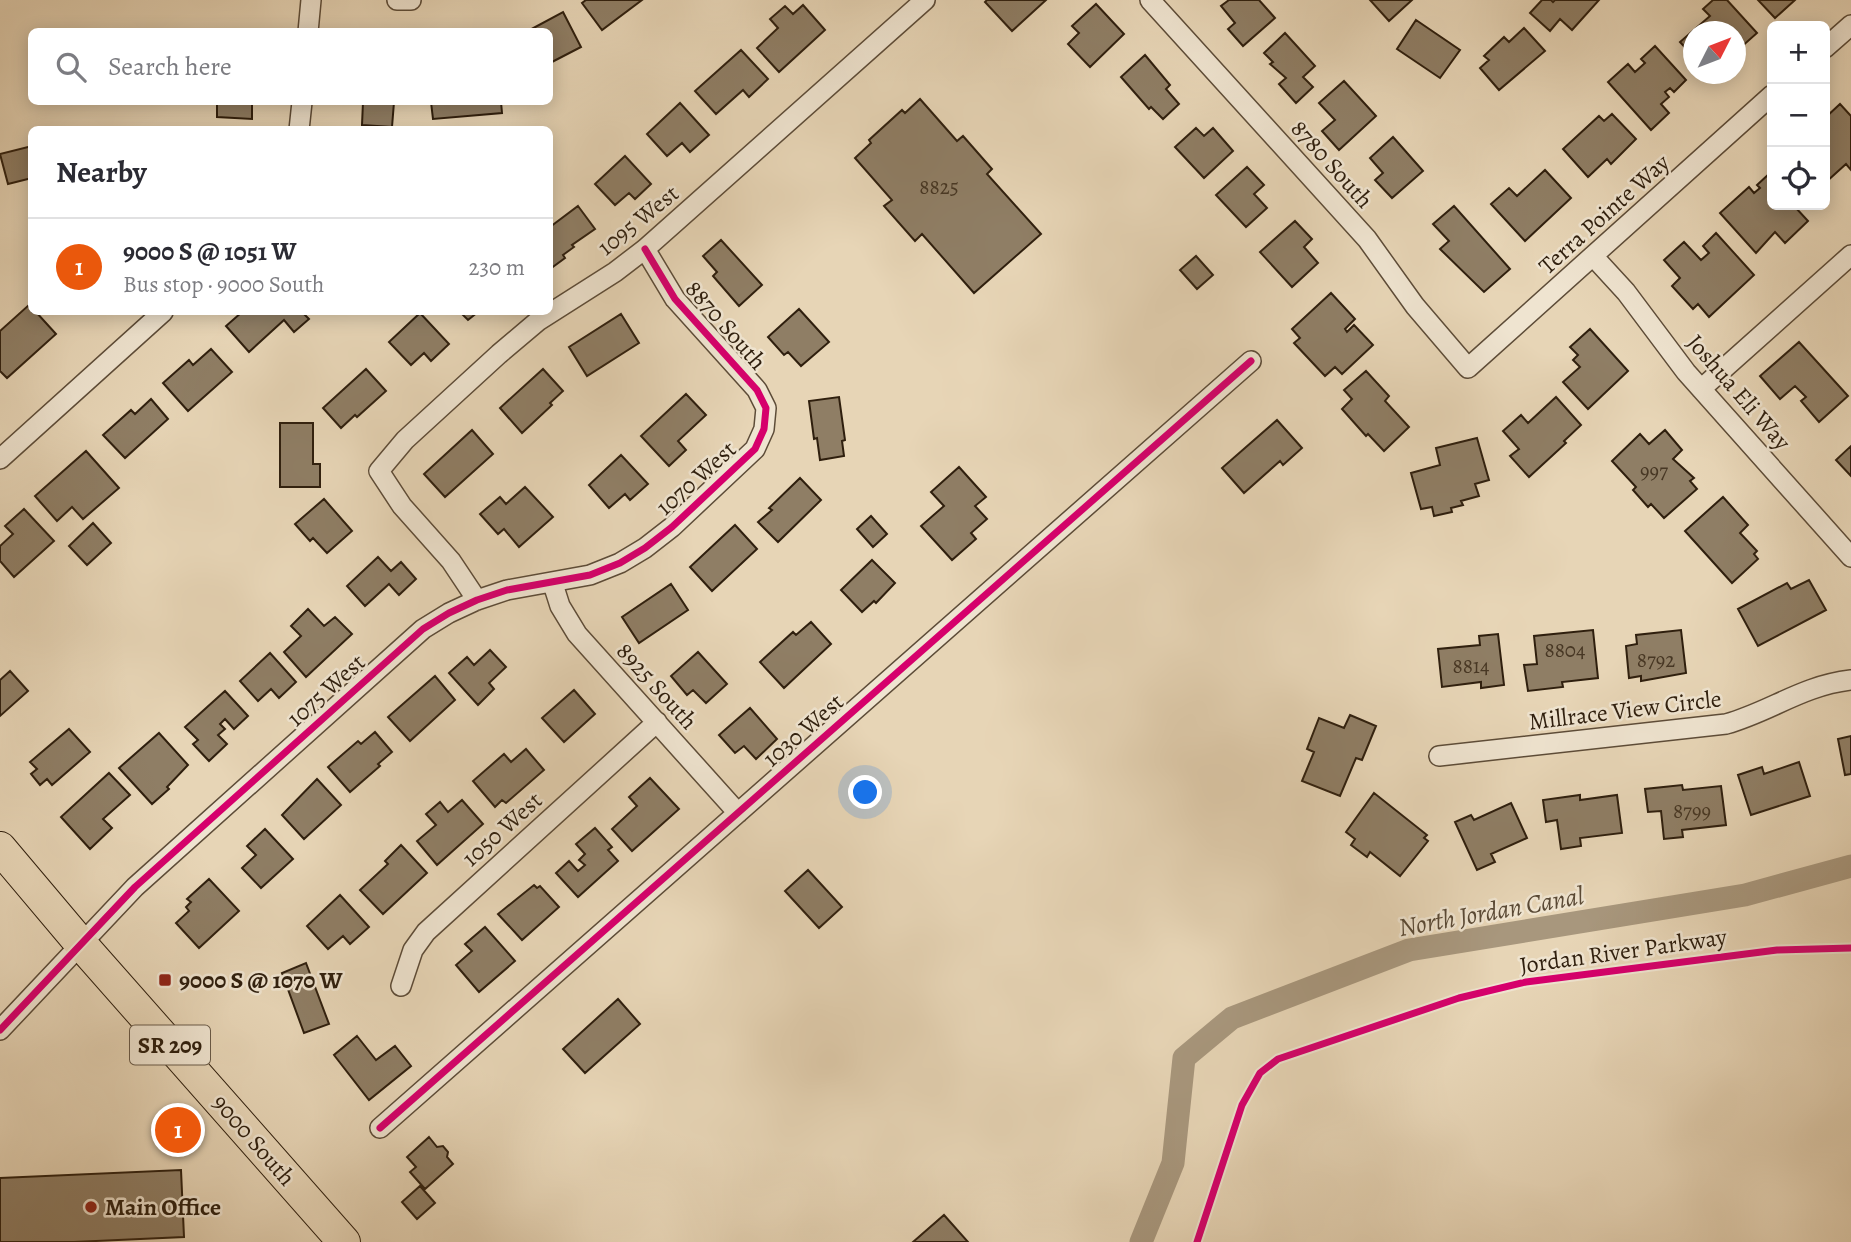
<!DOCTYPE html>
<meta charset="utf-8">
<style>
:root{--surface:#fff;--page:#f7f7f7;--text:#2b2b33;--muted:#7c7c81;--line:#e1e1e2;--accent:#ea580c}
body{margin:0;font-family:Alegreya,serif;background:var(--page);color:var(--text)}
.controls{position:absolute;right:21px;top:21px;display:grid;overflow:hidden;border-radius:10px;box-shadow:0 4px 18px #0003}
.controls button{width:63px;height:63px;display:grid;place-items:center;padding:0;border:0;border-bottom:2px solid var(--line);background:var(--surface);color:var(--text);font:35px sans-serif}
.compass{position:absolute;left:1683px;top:21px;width:63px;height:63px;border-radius:50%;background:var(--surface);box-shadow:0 4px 18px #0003;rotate:48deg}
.you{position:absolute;left:866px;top:793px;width:24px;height:24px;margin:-18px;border:5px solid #fff;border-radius:50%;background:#1a73e8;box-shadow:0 0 0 10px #1a73e833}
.badge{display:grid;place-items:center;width:46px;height:46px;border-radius:50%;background:var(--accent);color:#fff;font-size:23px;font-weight:700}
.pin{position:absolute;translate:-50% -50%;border:4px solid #fff;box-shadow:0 2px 7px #0006}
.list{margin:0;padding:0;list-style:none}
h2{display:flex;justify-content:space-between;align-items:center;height:91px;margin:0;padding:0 28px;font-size:30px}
h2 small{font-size:23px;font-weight:400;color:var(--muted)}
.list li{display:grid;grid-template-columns:46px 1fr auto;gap:21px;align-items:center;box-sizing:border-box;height:98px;padding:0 28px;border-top:2px solid var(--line)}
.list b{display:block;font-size:26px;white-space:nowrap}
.list p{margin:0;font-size:23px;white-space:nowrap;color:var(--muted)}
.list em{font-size:23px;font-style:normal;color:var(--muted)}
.icon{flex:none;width:38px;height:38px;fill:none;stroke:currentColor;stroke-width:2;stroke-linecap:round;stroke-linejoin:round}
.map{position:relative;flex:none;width:1851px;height:1242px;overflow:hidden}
.search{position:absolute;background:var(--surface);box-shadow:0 4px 18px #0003;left:28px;top:28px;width:525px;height:77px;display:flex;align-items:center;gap:18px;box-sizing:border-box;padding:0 24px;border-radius:10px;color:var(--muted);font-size:26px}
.panel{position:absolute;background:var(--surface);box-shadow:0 4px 18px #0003;left:28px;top:126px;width:525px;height:189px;border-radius:10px}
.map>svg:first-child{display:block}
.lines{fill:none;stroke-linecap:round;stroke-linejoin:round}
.canal{stroke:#a8977d;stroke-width:23}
.building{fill:#8f7e65;stroke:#2f1f0e;stroke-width:2}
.street-casing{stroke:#5d4c38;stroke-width:22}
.primary-casing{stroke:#2f1f0e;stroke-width:34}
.street{stroke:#efe4d0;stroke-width:19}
.primary{stroke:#e7d5b6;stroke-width:32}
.cycleway-casing{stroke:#efe4d0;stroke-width:11}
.cycleway{stroke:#d6006c;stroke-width:7}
.poi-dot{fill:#8f2418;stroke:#efe4d0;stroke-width:2.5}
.labels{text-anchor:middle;stroke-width:5;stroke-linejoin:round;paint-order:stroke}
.number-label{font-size:21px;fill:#473724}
.shield{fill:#efe4d0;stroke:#695a48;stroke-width:2}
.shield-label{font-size:23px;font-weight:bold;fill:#2f1f0e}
.street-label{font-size:24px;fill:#2f1f0e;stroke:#efe4d0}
.poi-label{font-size:24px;font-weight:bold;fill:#2f1f0e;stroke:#efe4d0;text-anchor:start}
.water-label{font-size:26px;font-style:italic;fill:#594935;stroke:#efe4d0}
</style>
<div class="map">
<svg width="1851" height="1242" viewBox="0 0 1851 1242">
<rect width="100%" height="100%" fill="#e7d5b6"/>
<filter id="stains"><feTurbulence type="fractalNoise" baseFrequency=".00286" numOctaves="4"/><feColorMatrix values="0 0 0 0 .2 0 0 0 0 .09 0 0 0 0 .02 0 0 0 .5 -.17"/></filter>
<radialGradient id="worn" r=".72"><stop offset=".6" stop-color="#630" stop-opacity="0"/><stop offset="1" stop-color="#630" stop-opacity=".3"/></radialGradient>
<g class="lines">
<path class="canal" d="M1141,1242L1173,1163L1184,1058L1232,1018L1409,950L1745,895L1851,866"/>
</g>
<path class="building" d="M586,0H642L602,30L582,3Z
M987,0H1046L1012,31L985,2Z
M1229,0H1259L1275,18L1243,46L1228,29L1235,23L1221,6Z
M1370,0H1412L1389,21Z
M1542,0H1551L1553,2L1555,0H1599L1572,30L1560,19L1550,31L1530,13Z
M1713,0H1727L1757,33L1739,49L1736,44V32H1694V57L1680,42L1710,16L1703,9Z
M1758,0H1795L1775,18Z
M1096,4L1124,34L1090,67L1068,44L1079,33L1072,26Z
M803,5L825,30L779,72L757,48L778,28L770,19L785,6L793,14Z
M563,12L581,47L550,63V32H526Z
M1416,20L1460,50L1440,78L1397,49Z
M1524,28L1545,51L1499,90L1480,68L1489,60L1484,56L1504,37L1509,42Z
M1285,33L1315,66L1303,77L1313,87L1296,103L1279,84L1286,78L1270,64L1273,62L1264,53Z
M1655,46L1686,80L1674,92L1670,88L1665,92L1669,97L1661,104L1669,113L1651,130L1608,82L1628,64L1635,72L1645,63L1641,59Z
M741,50L768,79L749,97L743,90L716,114L695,91Z
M1145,55L1170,85L1166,89L1179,104L1163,119L1151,107L1149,109L1121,77Z
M1344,81L1376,116L1339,150L1322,131L1335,120L1319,103Z
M920,99L957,141L963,136L992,169L987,174L1041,234L974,293L922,234L915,241L884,206L892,200L855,158L871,143L869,140L902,110L905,113Z
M217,102H252V119L217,117Z
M363,102H394L392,127L362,125Z
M431,102H501L502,113L433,119Z
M680,103L709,135L690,152L682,143L667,156L647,134Z
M1840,104L1851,116V170L1846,164L1825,183V118Z
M1612,114L1636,139L1611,164L1607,159L1588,177L1563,149L1599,116L1604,121Z
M1196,128L1204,136L1213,128L1233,151L1204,178L1175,147Z
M1393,137L1423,171L1392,198L1375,180L1383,173L1370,158Z
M32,146V178L8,184L0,154Z
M625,156L651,184L635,199L629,193L615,205L595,184Z
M1247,167L1264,185L1254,194L1267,208L1246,227L1216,195Z
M1545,170L1571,198L1525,241L1491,204L1509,188L1517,196Z
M1769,174L1772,177V205H1797L1795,207L1808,221L1785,243L1775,232L1756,253L1720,213L1749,187L1754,193L1760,188L1757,185Z
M578,206L595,229L572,245L574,247L563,255L565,258L550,269V227Z
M1454,206L1510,269L1484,292L1440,249L1449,241L1433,224Z
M1295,221L1312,239L1304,247L1318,263L1292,287L1260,252Z
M1716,233L1754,275L1709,317L1698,304L1693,309L1672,286L1680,278L1664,260L1684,242L1701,260L1709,253L1703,246Z
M721,240L762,285L739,306L713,276L717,272L703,256Z
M1196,256L1213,275L1197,289L1180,270Z
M1331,293L1355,319L1345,329L1347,332L1354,325L1373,345L1342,374L1335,367L1325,376L1294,343L1300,338L1292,329Z
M30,304L32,312H36L56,334L7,378L0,371V331Z
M799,309L829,342L801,366L788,352L784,355L768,337Z
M242,312H302L309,319L294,332L284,320L249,352L226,326Z
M460,312H478L468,320Z
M420,313L449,344L431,361L424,353L411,365L389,342Z
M621,314L639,343L587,376L569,347Z
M1590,329L1628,371L1588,409L1563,382L1580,367L1573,360L1578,355L1570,347Z
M1799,342L1848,396L1819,422L1801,401L1806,397L1795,386L1780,399L1760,376Z
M211,349L232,372L188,411L163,383L189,360L193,365Z
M366,369L386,391L357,417L355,415L341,428L323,408Z
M543,369L563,391L550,403L552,405L522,433L500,408Z
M1366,371L1389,396L1385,401L1409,427L1384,451L1368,434L1366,436L1342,409L1352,399L1344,390Z
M686,394L706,415L678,441L686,450L669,466L641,436Z
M839,397L845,440L842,441L844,456L820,460L817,438L814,439L809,401Z
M1556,397L1581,425L1564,441L1566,443L1529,477L1510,456L1519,449L1503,431L1521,415L1528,423Z
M151,399L168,419L125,458L103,435L131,410L135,414Z
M1277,420L1302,448L1283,465L1280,461L1244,493L1222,468Z
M280,423H313V464H320V487H280Z
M472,430L493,454L445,497L424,474Z
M1665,430L1682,450L1673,459L1694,478L1690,481L1697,489L1664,518L1651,504L1648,507L1633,490L1636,487L1612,461L1640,434L1649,444Z
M1477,438L1489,480L1475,484L1479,496L1461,501L1463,505L1451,508L1452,512L1434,516L1432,507L1421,509L1411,473L1440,465L1436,448Z
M1851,446V476L1836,460Z
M86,451L119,488L83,519L72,507L57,521L35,496Z
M621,455L648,484L630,500L625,494L609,508L589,485Z
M959,467L986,497L975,506L987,519L971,533L976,539L952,560L921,526L944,506L931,492Z
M800,478L821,500L778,542L758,522L772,510L769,508Z
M525,487L553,517L519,547L504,529L498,534L480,514L500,497L506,504Z
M1723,497L1748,525L1740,533L1757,551L1754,554L1758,559L1732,583L1685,531Z
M324,499L352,531L327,553L313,538L310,541L295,524Z
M24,509L54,541L14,577L0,561V546L13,534L5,526Z
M871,516L887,534L873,547L857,529Z
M93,523L111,543L87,565L69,546Z
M735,525L757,549L712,591L690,567Z
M378,557L391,571L401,562L416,579L399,595L389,584L365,606L347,586Z
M872,560L895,583L876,603L874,601L862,612L841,590Z
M1809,580L1826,610L1758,646L1738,609L1787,583L1791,589Z
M671,584L688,610L639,643L622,617Z
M308,609L324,626L335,617L352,634L306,677L284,652L301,636L291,626Z
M811,622L831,644L784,688L760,662L793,632L796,635Z
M1593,630L1598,678L1562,682L1563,687L1528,691L1524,665L1537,664L1534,636Z
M1681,630L1686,673L1641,681V676L1629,678L1626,646L1637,644L1636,635Z
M1498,634L1504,685L1481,688V682L1442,687L1438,649L1480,645L1479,636Z
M490,650L506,667L489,683L494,689L478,705L449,673L467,657L474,665Z
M698,652L727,684L706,703L693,690L687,695L671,676Z
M270,653L296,682L279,698L271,689L258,701L240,681Z
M10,671L28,691L0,716V680Z
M435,676L455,700L410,741L388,717Z
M574,690L595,714L564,742L542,718Z
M225,691L248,716L234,729L225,719L220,724L225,729L218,735L227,744L209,761L193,744L198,740L185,727Z
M750,708L777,739L756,759L744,746L735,753L719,735Z
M1350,715L1376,726L1362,760L1356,758L1340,796L1302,781L1314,752L1307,749L1319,718L1344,728Z
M69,729L90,752L52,785L47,779L40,785L31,774L37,769L30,762Z
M375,732L392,752L378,764L380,766L350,792L328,767L358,741L361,744Z
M159,733L188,765L167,787L169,789L152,804L119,768Z
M1851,736V774L1845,775L1838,739Z
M526,749L544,770L506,803L502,800L495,807L473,781L504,754L511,762Z
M1799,762L1810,796L1751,815L1738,775L1762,767L1764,774Z
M109,773L130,795L103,819L112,828L90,849L61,817Z
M650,778L679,809L632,851L612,829L637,806L629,797Z
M317,779L341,805L304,839L282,815Z
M1682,785L1683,790L1721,786L1726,825L1682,830L1683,837L1664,839L1661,811L1648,812L1645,789Z
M1374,793L1427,835L1424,838L1428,841L1400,876L1370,852L1367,857L1351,845L1355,839L1346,832Z
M1580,795V800L1617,795L1622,833L1580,838L1581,846L1561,849L1557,820L1546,822L1543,800Z
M462,800L483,824L437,865L417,841L436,825L426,814L440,802L448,812Z
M1511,803L1527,838L1491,854L1495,862L1477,870L1455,822L1471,815L1474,820Z
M595,828L612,847L608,850L618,861L578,897L556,873L569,861L578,871L585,865L579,860L585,854L576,844Z
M265,829L293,859L261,888L242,868L256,855L247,846Z
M401,845L427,873L383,914L360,890L388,864L385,861Z
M808,870L842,907L819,928L785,891Z
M209,879L239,911L199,948L176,923L189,911L186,907L191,902L187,899Z
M534,885L537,888L540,886L559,907L522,940L498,914Z
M340,895L369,927L350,944L343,936L328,949L307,926Z
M485,927L515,961L479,992L456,965L472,951L465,944Z
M306,963L329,1024L304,1033L282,973Z
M618,999L640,1024L585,1073L563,1049Z
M357,1036L376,1060L395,1046L411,1066L369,1100L334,1055Z
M429,1137L437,1147L443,1146L448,1152L447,1157L453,1164L425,1189L410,1172L416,1167L407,1157Z
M181,1170L184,1237L74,1242H0V1178Z
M420,1186L435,1203L417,1219L402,1202Z
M944,1215L968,1242H913Z"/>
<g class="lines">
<g class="street-casing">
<path id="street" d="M397,0H411
M1150,0L1367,239L1415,306L1468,368L1772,95
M308,32L311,0
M1825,48L1851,25
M299,130L302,102
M1593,256L1626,292L1686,372L1851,557
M1701,389L1851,255
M0,459L163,312
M553,584L560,606L577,634L738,813
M477,600L451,561L402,506L379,471L405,440L499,354L538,321L615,272L645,249L925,0
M1439,756L1726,724C1772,711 1801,686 1851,680
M401,986L413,950L426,932L657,722
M0,1030L135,887L423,629L449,613L477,600L507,590L590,575L620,563L645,548L672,527L755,449L764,429L766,408L757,390L675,299L645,249
M380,1128L1251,361"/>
</g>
<g class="primary-casing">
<path id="primary" d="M0,848L81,944L344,1242"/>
</g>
<use href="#street" class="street"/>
<use href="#primary" class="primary"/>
<g class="cycleway-casing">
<path id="cycleway" d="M0,1030L135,887L423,629L449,613L477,600L507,590L590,575L620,563L645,548L672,527L755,449L764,429L766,408L757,390L675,299L645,249
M380,1128L1251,361
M1197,1242L1242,1105L1260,1073L1278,1059L1459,998L1526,982L1777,950L1851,948"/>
</g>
<use href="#cycleway" class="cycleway"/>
</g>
<g class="poi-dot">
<rect x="158" y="973" width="14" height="14" rx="3.5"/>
<circle cx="91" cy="1207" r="7"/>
</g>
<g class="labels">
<g class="number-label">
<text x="939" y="194">8825</text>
<text x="1654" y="478">997</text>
<text x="1565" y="657">8804</text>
<text x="1656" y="667">8792</text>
<text x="1471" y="673">8814</text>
<text x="1692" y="818">8799</text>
</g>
<rect class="shield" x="130" y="1025.5" width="80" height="39" rx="5"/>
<g class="shield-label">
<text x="170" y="1053">SR 209</text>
</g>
<g class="street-label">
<text transform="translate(1332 164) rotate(48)" y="8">8780 South</text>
<text transform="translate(1604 214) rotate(-42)" y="8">Terra Pointe Way</text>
<text transform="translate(638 220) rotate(-39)" y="8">1095 West</text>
<text transform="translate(726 325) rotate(49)" y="8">8870 South</text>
<text transform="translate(1739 392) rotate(49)" y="8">Joshua Eli Way</text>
<text transform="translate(696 478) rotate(-42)" y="8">1070 West</text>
<text transform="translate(657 686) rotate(48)" y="8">8925 South</text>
<text transform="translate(326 690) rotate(-42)" y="8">1075 West</text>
<text transform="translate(1625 710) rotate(-7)" y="8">Millrace View Circle</text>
<text transform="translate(803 730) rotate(-41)" y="8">1030 West</text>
<text transform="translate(502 829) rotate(-42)" y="8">1050 West</text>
<text transform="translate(1623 951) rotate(-8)" y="8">Jordan River Parkway</text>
<text transform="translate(254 1140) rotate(49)" y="8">9000 South</text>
</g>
<g class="poi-label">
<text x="179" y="988">9000 S @ 1070 W</text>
<text x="105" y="1215">Main Office</text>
</g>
<g class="water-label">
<text transform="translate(1491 911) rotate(-10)" y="9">North Jordan Canal</text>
</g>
</g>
<rect width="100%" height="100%" filter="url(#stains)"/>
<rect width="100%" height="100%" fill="url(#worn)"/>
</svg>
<div class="controls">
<button>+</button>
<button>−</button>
<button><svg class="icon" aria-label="locate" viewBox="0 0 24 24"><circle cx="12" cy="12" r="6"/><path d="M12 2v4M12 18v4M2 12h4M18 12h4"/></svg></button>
</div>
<svg class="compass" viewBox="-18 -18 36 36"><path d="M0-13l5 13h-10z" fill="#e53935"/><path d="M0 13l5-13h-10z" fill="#7c7c81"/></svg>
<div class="you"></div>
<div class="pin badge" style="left:178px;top:1130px">1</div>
<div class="search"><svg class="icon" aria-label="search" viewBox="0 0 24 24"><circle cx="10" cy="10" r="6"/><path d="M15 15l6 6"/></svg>Search here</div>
<section class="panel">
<h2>Nearby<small></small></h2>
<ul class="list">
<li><span class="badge">1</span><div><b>9000 S @ 1051 W</b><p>Bus stop · 9000 South</p></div><em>230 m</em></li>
</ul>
</section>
</div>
